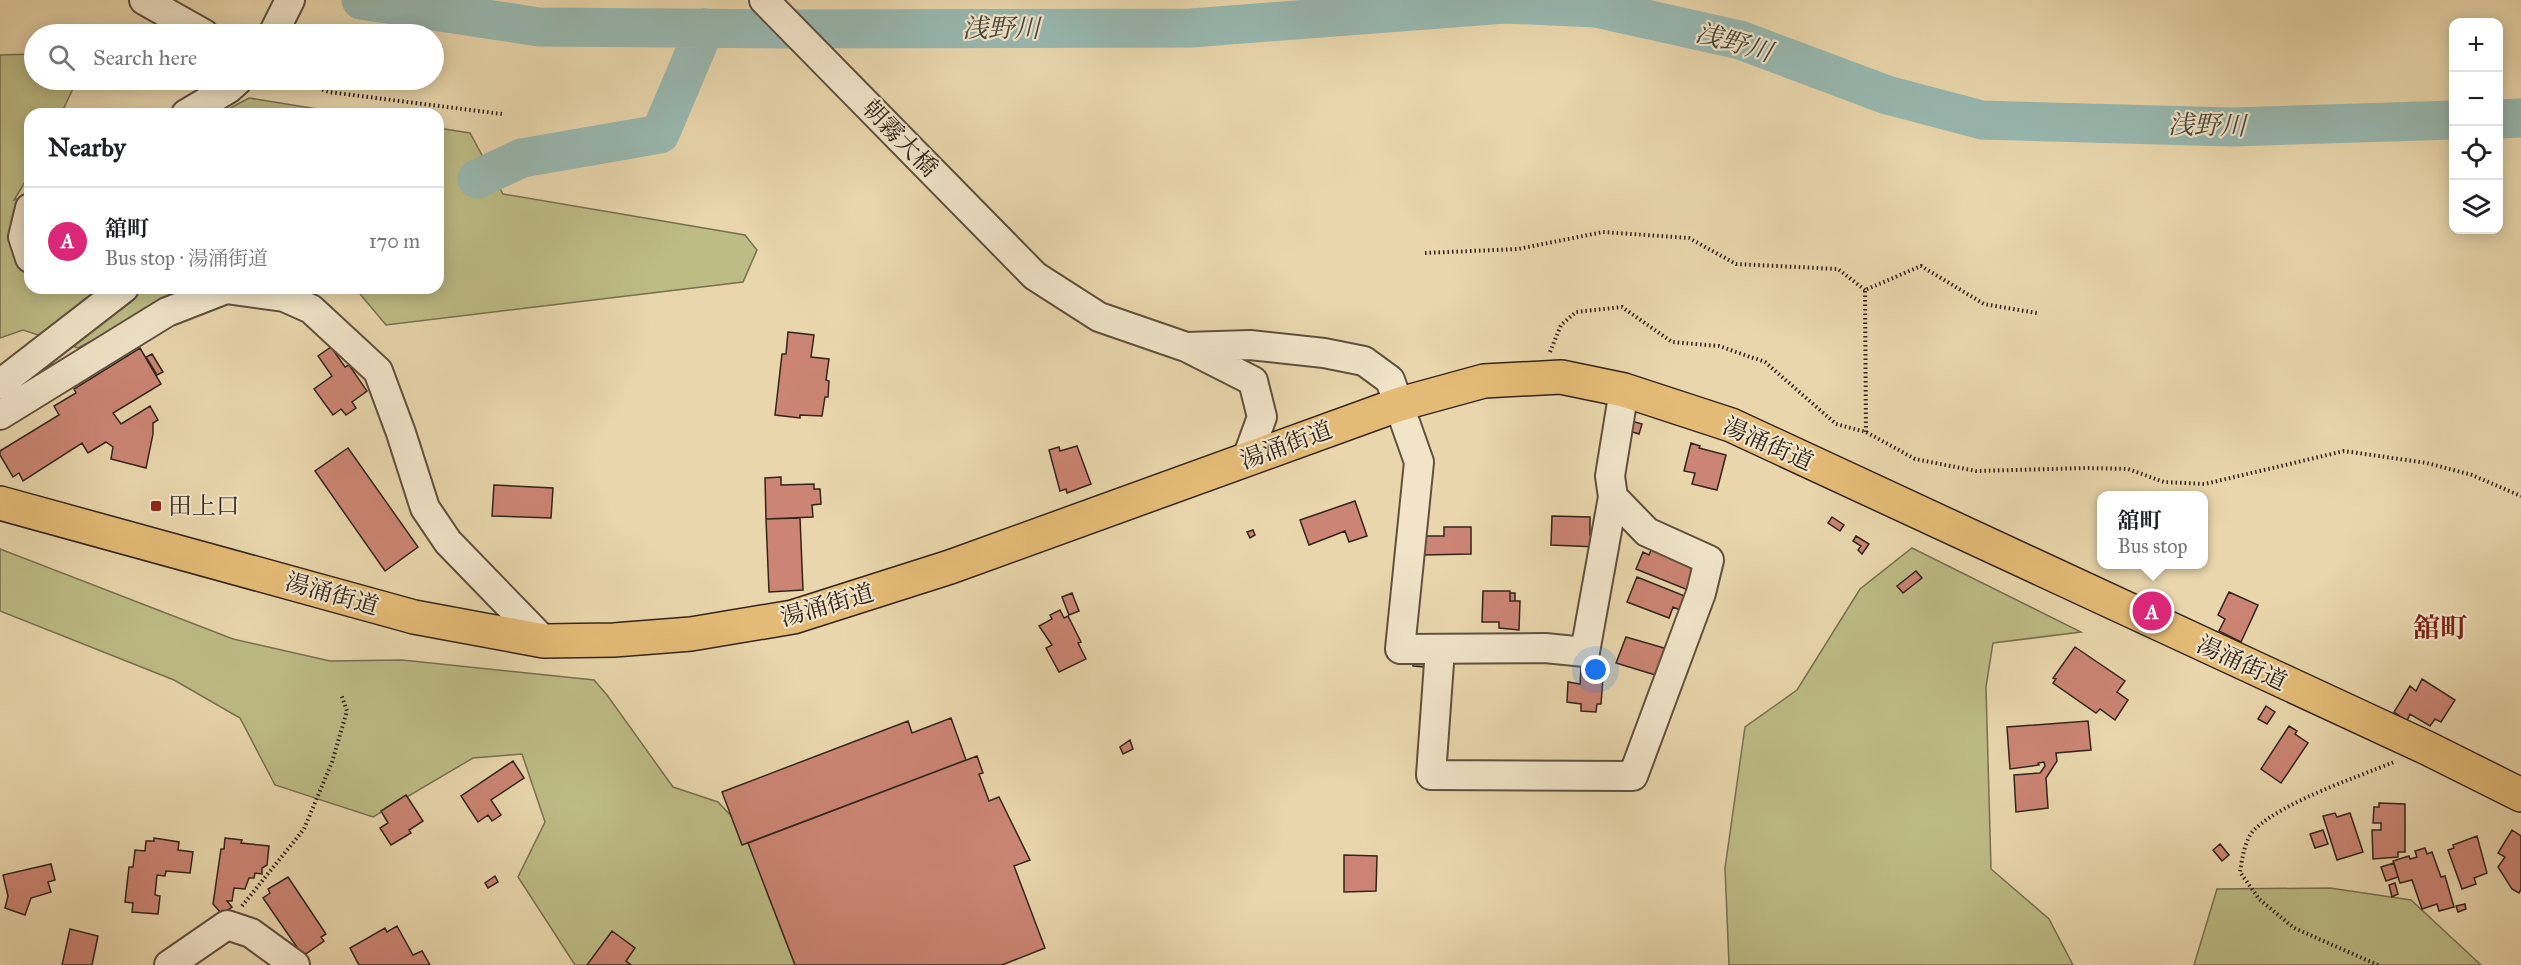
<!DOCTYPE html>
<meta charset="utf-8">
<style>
:root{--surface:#fff;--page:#f2f2f2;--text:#202124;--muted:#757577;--line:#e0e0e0;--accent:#db2777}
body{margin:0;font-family:"IM FELL Great Primer","Noto Serif JP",serif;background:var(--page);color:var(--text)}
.controls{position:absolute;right:18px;top:18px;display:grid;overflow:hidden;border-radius:12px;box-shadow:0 3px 15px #0003}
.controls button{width:54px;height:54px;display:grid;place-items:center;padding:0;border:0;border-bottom:2px solid var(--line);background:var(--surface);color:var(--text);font:30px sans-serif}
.you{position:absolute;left:1596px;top:670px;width:21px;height:21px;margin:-15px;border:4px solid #fff;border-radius:50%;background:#1a73e8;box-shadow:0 0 0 9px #1a73e833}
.badge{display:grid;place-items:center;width:39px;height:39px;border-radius:50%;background:var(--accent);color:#fff;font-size:20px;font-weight:700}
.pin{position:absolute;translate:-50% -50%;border:3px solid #fff;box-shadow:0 2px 6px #0006}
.popup{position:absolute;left:2097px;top:491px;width:111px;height:78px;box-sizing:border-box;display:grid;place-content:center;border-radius:12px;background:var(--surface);filter:drop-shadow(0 2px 4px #0005);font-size:20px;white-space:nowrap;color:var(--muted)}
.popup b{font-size:22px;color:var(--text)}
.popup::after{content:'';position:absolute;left:50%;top:100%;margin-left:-12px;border:12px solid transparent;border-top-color:var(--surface)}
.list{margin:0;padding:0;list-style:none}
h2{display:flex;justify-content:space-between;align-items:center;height:78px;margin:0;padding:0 24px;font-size:26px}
h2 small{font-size:20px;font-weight:400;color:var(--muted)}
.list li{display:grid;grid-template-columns:39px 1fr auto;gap:18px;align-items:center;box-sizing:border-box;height:108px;padding:0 24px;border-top:2px solid var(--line)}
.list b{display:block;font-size:22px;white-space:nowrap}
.list p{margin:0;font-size:20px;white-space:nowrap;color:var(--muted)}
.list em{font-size:20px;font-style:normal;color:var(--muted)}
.icon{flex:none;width:33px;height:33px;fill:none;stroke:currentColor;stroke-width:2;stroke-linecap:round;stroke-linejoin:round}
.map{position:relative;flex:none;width:2521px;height:965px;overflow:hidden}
.search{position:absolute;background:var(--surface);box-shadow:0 3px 15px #0003;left:24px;top:24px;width:420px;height:66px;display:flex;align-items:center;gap:15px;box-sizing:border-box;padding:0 21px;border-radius:33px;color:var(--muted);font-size:22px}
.panel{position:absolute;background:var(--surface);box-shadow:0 3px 15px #0003;left:24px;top:108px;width:420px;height:186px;border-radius:18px}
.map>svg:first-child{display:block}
.green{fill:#bdbc85;stroke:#787050;stroke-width:1.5}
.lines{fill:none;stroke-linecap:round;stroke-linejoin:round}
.river{stroke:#98b8b0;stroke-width:39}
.building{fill:#cc8574;stroke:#33241b;stroke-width:1.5}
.minor-casing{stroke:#60503f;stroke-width:32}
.major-casing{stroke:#33241b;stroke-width:36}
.path{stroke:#33241b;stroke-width:4;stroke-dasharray:1.5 3;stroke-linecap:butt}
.minor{stroke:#f1e4c9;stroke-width:28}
.major{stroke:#e4bb76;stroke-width:33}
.poi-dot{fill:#8f2418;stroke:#f1e4c9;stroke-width:2}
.labels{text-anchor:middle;stroke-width:4.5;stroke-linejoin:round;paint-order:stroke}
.street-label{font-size:24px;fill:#33241b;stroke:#f1e4c9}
.poi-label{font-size:24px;fill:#33241b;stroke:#f1e4c9;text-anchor:start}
.water-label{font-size:26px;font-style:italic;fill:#4c4940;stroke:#f1e4c9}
.quarter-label{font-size:27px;font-weight:bold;fill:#7a1f14;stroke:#f1e4c9}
</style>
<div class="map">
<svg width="2521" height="965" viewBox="0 0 2521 965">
<rect width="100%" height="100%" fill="#e9d6ac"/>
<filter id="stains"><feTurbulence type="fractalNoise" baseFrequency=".00333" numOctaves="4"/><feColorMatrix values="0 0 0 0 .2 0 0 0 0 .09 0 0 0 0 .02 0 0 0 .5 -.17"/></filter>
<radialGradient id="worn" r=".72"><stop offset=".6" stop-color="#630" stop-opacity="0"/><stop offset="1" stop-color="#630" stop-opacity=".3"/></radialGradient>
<path class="green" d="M34,54V80H77L61,114H30V174L14,200L30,195V288H192L78,348L23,330L0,338V55Z
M249,98L348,114H219Z
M438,128L470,133L503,194L745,235L757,250L743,282L386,325L355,288H438Z
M1912,548L2081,632L1993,643L1986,687L1991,869L2049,919L2073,965H1729L1725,868L1745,727L1797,690L1860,589Z
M0,549L233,639L330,661L402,660L594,680L607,695L673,787L718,802L749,835L812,965H575L518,877L545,822L522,754L473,758L373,817L275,785L240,718L174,680L0,611Z
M2330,888L2411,900L2481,965H2194L2217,889Z"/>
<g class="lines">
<path class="river" d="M361,0L539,27L781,29L1191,28L1505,4L1596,8L1740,40L1887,95L1982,120L2232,127L2454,120
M2498,119L2521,118
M477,179L522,158L660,134L705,28"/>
</g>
<path class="building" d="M788,332L814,335L811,357L829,359L826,380L829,381L828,397H825L822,416L800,415V418L775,415L782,354H786Z
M331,347L345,367L349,365L367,391L352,402L356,408L346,415L341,409L333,415L314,389L332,376L318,356Z
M140,348L161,384L113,413L121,424L150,406L158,420L153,423V434L146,468L111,459L113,447L106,442L88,453L82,443L23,481L19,473L13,477L0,455V451L59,415L54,406L76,393L74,389Z
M152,354L163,372L157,375L146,357Z
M1628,420L1642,424L1639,434L1626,430Z
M1691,443L1700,446L1699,448L1726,455L1717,490L1692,484L1695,473L1684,471Z
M1077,446L1091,484L1067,493L1066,489L1060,491L1049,450L1059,447L1060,451Z
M348,448L418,547L385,571L315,471Z
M781,477V485L814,484V489H820L821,504L812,505L813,517L766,519L765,478Z
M494,485L553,488L551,518L492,516Z
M1355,501L1367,536L1349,542L1345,531L1309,545L1300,520Z
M1552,516L1590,517V535L1597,536V547L1551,545Z
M1832,517L1844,525L1840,531L1828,523Z
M800,518L803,590L769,592L766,519Z
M1444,527H1471V554L1423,555V536H1444Z
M1253,530L1255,535L1250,538L1247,532Z
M1856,536L1869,544L1862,554L1858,550L1861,546L1853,541Z
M1656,538L1699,563L1693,592L1636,569L1643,552L1649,555Z
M1916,571L1922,578L1903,593L1897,586Z
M1637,577L1687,597L1685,612L1673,607L1669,618L1627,602Z
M1483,591H1510V601H1520L1519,630L1499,628V622H1482Z
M2229,592L2258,605L2241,642L2219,631L2225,619L2218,615Z
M1072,593L1079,611L1069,615L1062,597Z
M1510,593H1515V601H1510Z
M1060,610L1064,618L1068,616L1081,642L1078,643L1086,659L1059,672L1046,648L1052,645L1039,626L1052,619L1050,615Z
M1626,637L1671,650L1662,677L1616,663Z
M2075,647L2125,681L2117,692L2128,700L2115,720L2100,709L2096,713L2053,683L2056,679L2053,678Z
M1413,660H1426L1425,667L1413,666Z
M1591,664L1604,665L1601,704H1597L1596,712L1581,711V704L1567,702L1568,682L1580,684L1581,667H1591Z
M2422,679L2455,700L2441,722L2435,719L2430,726L2410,714L2407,721L2394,712L2410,686L2416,691Z
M2266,706L2275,712L2267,724L2258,719Z
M951,718L966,760L742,845L722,792L908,721L912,733Z
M2088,721L2091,750L2056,753L2057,761L2046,778L2048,808L2016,812L2014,775L2040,773L2045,766L2044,762L2038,763L2039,765L2010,769L2007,727Z
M2289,726L2297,731L2295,734L2308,743L2281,783L2261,769Z
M1130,740L1133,749L1123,754L1120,747Z
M977,756L983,773L979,774L989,801L999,797L1030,860L1014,866L1045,948L1002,965H795L748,843Z
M513,761L524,778L491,800L501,815L492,821L488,815L478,822L461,796Z
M406,795L423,821L409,830L411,833L391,845L380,828L388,823L381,811Z
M2379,803L2405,804V852H2398V857L2373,859L2372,830H2381V823H2373L2374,807H2379Z
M2335,813L2337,817L2350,813L2363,852L2337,860L2323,816Z
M2323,830L2328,844L2315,848L2310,834Z
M2512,830L2521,836V889L2519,893L2512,889L2498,867L2505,857L2498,853Z
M2477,836L2487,873L2474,878L2476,884L2462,889L2448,850L2454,848L2453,845Z
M154,838L179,842L178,850L193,852L190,873L166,871L165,876L157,875L155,895L160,896L158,914L132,912L133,903L125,902L129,867H133L135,850L145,851L146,841H154Z
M225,838L242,840L241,843L269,846L267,865L262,868V874L255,873L254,878H249L245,889L234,888L232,901H227L232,907L222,914L213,904L221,849H224Z
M2220,844L2229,855L2222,861L2213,850Z
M2425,848L2427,854L2432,852L2441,877L2445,876L2454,907L2439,911L2437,904L2422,909L2412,880L2400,883L2393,861L2409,856L2410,859L2417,857L2415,851Z
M1344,855L1377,856L1376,891L1344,892Z
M2394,863L2398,877L2386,881L2381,867Z
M51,864L55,880L48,882L51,892L31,898L25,915L5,908L8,896L3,875Z
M495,876L498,882L488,888L485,883Z
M288,877L326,934L321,937L324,941L303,956L263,898L270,893L268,889Z
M2395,883L2398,894L2392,897L2389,885Z
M2465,904L2466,909L2458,912L2456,906Z
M397,926L413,955L422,951L430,965H359L350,948L385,928L387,932Z
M70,929L98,936L92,965H62Z
M612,931L635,948L626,961L631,965H587Z"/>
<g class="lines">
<g class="minor-casing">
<path id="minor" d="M144,0L204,34
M764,0L1035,276L1099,317L1186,347L1250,345L1324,353L1364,361L1390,380L1419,462L1400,649L1545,648L1585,652L1613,497L1610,476L1624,390
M273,34L290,0
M186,114L228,89L238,80
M30,208L23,237L30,258
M1188,348L1253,381L1262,417L1247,458
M0,384L124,288
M0,415L167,312L226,289L284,297L311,309L378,371L401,433L425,508L448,542L544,641
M1440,649L1431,775L1633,776L1701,593L1709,560L1647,532L1613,497
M169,965L227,925L251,933L295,965"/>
</g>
<g class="major-casing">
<path id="major" d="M0,503L414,617L544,641L614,640L691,634L793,617L950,567L1400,404L1484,381L1561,377L1624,390L1731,425L2427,748L2521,795"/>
</g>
<path class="path" d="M297,80L329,92L502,114
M1425,253L1518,249L1603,232L1689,238L1736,264L1838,269L1865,290
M1550,352L1561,325L1576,312L1622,307L1672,342L1719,346L1765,362L1836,424L1866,432L1915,459L1976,471L2088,468L2128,469L2164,482L2205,484L2344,451L2427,463L2472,475L2521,496
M1866,432L1865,290L1921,266L1984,304L2037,313
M242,906L304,829L332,762L347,711L341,694
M2378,965L2294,928L2259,899L2240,872C2242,859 2245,838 2255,829C2285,801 2355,778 2394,762"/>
<use href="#minor" class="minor"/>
<use href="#major" class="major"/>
</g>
<rect class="poi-dot" x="150" y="500" width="12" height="12" rx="3"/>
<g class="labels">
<g class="street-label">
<text transform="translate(900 138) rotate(46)" y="8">朝霧大橋</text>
<text transform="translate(1768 444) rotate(24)" y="8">湯涌街道</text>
<text transform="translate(1286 445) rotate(-20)" y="8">湯涌街道</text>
<text transform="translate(332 594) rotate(16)" y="8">湯涌街道</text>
<text transform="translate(827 605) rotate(-16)" y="8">湯涌街道</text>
<text transform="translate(2242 663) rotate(25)" y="8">湯涌街道</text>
</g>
<g class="poi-label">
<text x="168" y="514">田上口</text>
</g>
<g class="water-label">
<text x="1001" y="37">浅野川</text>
<text transform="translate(1734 42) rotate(16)" y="9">浅野川</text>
<text transform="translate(2207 125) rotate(1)" y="9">浅野川</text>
</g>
<g class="quarter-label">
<text x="2440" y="637">舘町</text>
</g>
</g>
<rect width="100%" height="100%" filter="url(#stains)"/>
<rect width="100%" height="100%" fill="url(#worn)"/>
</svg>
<div class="controls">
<button>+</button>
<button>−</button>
<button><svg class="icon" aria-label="locate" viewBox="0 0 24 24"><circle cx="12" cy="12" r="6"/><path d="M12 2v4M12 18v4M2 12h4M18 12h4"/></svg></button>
<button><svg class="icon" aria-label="layers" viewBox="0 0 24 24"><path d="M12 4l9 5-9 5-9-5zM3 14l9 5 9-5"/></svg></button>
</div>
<div class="you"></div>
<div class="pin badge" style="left:2152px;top:611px">A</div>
<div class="popup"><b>舘町</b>Bus stop</div>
<div class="search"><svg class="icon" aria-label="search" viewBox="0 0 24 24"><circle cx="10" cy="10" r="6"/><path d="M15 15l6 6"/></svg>Search here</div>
<section class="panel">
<h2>Nearby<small></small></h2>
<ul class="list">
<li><span class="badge">A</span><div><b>舘町</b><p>Bus stop · 湯涌街道</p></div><em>170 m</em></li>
</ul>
</section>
</div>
